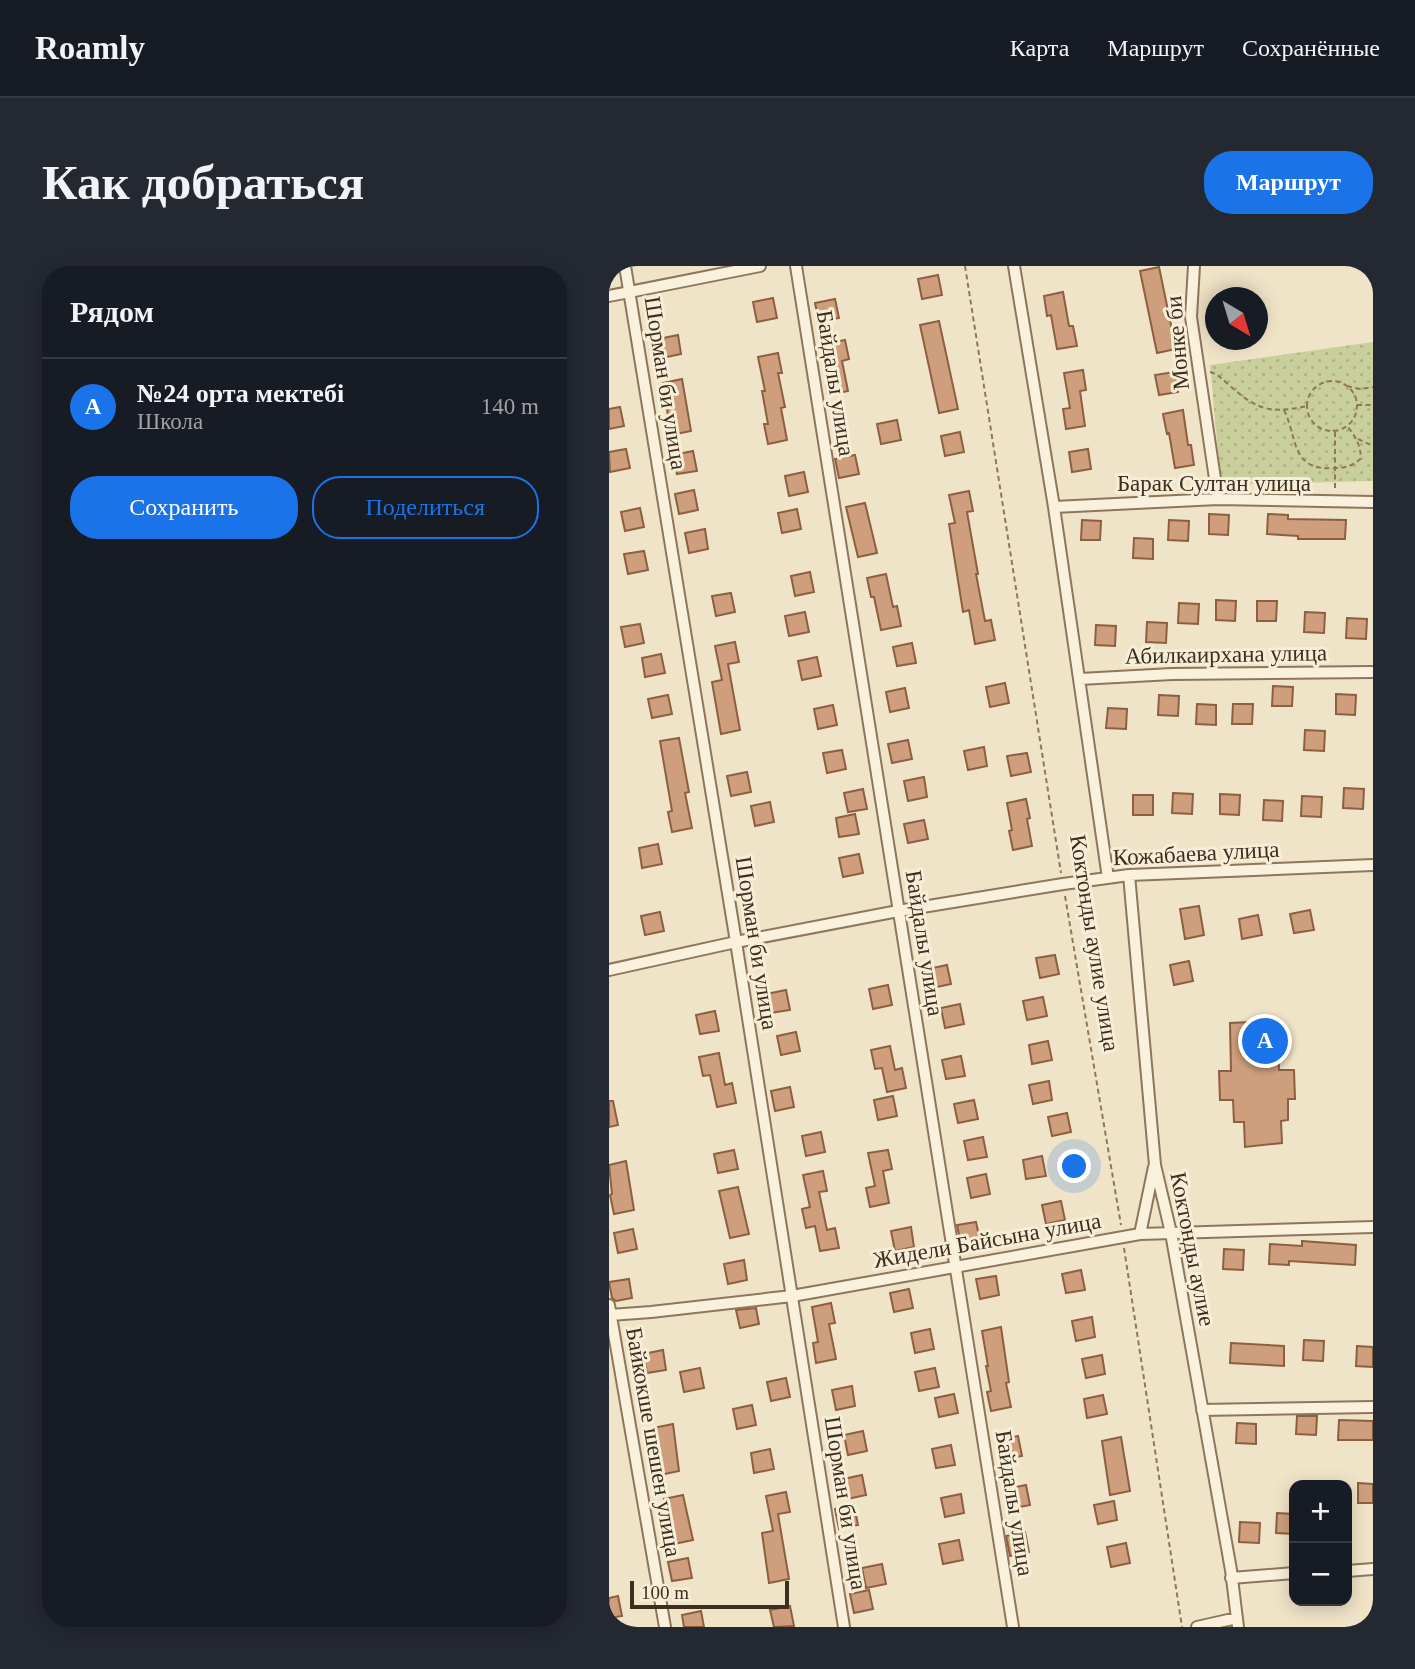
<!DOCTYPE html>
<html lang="ru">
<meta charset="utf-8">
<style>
:root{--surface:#171b24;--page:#242831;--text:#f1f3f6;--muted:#9ea1a6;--line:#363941;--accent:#1a73e8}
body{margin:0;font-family:Georgia,serif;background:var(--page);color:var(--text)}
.controls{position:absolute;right:21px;bottom:21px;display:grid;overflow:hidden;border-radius:14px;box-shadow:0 4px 18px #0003}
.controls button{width:63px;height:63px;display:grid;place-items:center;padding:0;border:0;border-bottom:2px solid var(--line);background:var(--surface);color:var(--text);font:35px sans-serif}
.compass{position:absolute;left:596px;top:21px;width:63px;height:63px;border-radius:50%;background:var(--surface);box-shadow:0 4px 18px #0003;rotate:142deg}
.scale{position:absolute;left:21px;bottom:18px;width:159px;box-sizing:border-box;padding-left:7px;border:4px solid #3d2e20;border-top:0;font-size:19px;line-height:24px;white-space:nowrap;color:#3d2e20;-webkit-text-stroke:5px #f7eed8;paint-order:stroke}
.you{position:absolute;left:466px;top:901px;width:24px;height:24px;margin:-18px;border:5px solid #fff;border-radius:50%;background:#1a73e8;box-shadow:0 0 0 10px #1a73e833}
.badge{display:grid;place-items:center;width:46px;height:46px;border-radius:50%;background:var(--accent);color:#fff;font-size:23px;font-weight:700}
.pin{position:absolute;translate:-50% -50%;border:4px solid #fff;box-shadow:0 2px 7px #0006}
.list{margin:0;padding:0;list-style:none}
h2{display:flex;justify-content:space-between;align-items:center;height:91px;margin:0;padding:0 28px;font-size:30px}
h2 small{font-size:23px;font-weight:400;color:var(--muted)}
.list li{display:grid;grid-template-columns:46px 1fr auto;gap:21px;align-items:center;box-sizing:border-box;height:98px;padding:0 28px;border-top:2px solid var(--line)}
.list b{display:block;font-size:26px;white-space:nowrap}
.list p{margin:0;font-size:23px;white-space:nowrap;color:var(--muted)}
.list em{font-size:23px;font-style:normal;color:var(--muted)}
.actions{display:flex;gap:14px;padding:21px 28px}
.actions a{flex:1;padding:16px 0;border:2px solid var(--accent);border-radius:28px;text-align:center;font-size:24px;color:var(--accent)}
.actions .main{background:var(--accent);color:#fff}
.map{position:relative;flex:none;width:764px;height:1361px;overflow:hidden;border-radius:28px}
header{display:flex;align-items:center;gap:42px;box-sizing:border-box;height:98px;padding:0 35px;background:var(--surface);border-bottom:2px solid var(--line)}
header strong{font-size:33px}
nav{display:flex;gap:38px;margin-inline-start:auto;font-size:24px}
.intro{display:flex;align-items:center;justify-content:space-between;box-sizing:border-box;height:168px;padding:0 42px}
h1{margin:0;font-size:49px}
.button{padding:18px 32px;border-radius:28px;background:var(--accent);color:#fff;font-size:24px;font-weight:700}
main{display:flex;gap:42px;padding:0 42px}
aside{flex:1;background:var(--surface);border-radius:28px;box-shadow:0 4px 18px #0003}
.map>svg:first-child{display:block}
.park{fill:url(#park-dots)}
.building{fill:#cf9f7d;stroke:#8d5f41;stroke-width:2}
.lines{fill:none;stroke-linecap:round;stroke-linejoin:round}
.minor-casing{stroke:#8d765c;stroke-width:14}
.path{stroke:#8d765c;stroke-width:2;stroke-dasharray:5 3.5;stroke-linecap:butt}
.minor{stroke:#faf1dc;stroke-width:10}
.labels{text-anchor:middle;stroke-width:6;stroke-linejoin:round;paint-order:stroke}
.street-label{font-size:23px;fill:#3d2e20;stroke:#f7eed8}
</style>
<header>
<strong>Roamly</strong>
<nav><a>Карта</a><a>Маршрут</a><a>Сохранённые</a></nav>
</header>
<div class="intro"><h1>Как добраться</h1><a class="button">Маршрут</a></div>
<main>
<aside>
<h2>Рядом<small></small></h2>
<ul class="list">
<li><span class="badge">A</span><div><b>№24 орта мектебі</b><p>Школа</p></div><em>140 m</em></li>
</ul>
<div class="actions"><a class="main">Сохранить</a><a>Поделиться</a></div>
</aside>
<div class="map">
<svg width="764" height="1361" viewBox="0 0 764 1361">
<defs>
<pattern id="park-dots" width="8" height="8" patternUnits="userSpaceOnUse" patternTransform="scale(1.75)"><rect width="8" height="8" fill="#c9cf9b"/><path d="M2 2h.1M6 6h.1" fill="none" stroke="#aeb285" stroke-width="1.8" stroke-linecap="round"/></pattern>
</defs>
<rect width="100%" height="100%" fill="#f0e4c8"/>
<path class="park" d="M764,76V215L612,219L601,99Z"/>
<path class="building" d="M550,1L567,83L548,87L531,5Z
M329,9L333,29L313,33L309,13Z
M454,26L460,60H464L468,80L448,83L442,49L438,50L435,30Z
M164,32L168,52L148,56L144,36Z
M226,33L230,52L210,56L206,37Z
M330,55L349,143L330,147L311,59Z
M69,69L72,88L53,92L49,73Z
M236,74L240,93L233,95L239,125L219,129L216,109L222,108L217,78Z
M169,87L173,107H169L176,141L172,142L178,174L159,178L155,158H159L153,125H156L149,91Z
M474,104L477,124L471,125L476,160L457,163L454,143L461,142L455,107Z
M566,106L569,126L550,129L546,109Z
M73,113L82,165L62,169L54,117Z
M11,141L15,160L0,163V143Z
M574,144L579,179H582L585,199L566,202L560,167L558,168L554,148Z
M288,154L292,174L272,178L268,158Z
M351,166L355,186L336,190L332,170Z
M17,183L21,202L1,206L0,186Z
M479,183L482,203L463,206L460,186Z
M84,185L88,205L68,208L64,189Z
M246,189L250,208L230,212L226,193Z
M195,206L199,226L180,230L176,210Z
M85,224L89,244L70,248L66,228Z
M360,225L364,245L358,246L369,308H367L376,355L382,354L386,374L366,378L360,344L354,346L340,258L346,257L340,229Z
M256,237L268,287L249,291L237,241Z
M31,242L35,261L16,265L12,246Z
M188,243L192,263L173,267L169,247Z
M600,248L620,249L619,269L600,268Z
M659,248L679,249V253L737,254L736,273H689V270L658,268Z
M473,254L492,255L491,274H472Z
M560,254L580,255L579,275L559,274Z
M96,263L99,283L80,287L76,267Z
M525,272L544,273V293L524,292Z
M35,285L39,304L19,308L15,288Z
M201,306L205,326L186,330L182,310Z
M277,308L284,341L288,340L292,360L272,364L265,331H262L258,312Z
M122,327L126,346L107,350L103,330Z
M607,334L627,335L626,355L607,354Z
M648,335H668L667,355H648Z
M570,337L590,338L589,358L569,357Z
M196,346L200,366L180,370L176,350Z
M696,346L716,347L715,367L695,366Z
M738,352L758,353L757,373L737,372Z
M538,356L558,357L557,377L537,376Z
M31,358L35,377L16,381L12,361Z
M487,359L507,360L506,380L486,379Z
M126,376L130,396L119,398L131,464L112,468L103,416L113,414L106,380Z
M303,377L307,397L288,400L284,381Z
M52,388L56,407L36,411L33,392Z
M208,391L212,410L193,414L189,395Z
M396,417L400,437L381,441L377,421Z
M664,420L684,421L683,440H663Z
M296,422L300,442L281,446L277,426Z
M727,428L747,429L746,449L727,448Z
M59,429L63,448L43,452L39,433Z
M550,429L570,430L569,450L549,449Z
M588,438L607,439V459L587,458Z
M624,438H644L643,458H623Z
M224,439L228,459L209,463L205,443Z
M499,442L518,443L517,463L497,462Z
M696,464L716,465L715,485L695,484Z
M70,472L80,526L76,527L83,562L63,566L59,546L63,545L51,475Z
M299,474L303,493L283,497L279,478Z
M375,481L378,500L359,504L355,485Z
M233,484L237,503L218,507L214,487Z
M418,487L422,506L402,510L398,490Z
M138,506L142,526L122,530L118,510Z
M315,511L318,531L299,535L295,515Z
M735,522L755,523L754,543L734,542Z
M254,523L258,543L239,546L235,527Z
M564,527L584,528L583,548L563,547Z
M611,528L631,529L630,549L611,548Z
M524,529H544V549H524Z
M693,530L713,531L712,551L692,550Z
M417,533L421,552L418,553L423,580L404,584L400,565L403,564L398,537Z
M655,534L674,535L673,555L654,554Z
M161,536L165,556L146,560L142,540Z
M246,548L250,568L230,571L227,552Z
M315,554L319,573L299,577L295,558Z
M49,578L53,598L33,602L30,582Z
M250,588L254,607L234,611L230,592Z
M590,640L595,669L576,673L571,643Z
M701,644L705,664L685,667L681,648Z
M51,646L55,665L36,669L32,650Z
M649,649L653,669L633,673L630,653Z
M446,689L450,708L431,712L427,692Z
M580,695L584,715L565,719L561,699Z
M338,699L342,718L323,722L319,703Z
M279,719L283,739L264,743L260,723Z
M177,724L181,744L161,747L157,728Z
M434,731L438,750L418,754L414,735Z
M351,738L355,758L336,762L332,742Z
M106,745L110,765L91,768L87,749Z
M663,755L664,778L669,777L670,804H685L686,833H679V854L672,855L673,877L636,881L635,856H625L624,834H611L610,805H622L621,757Z
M187,766L191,785L172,789L168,770Z
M439,775L443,794L423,798L420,779Z
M281,780L286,804L293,802L297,822L278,826L273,802L266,803L262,784Z
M110,787L116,819L123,817L127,837L108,841L101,809L94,810L90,791Z
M352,790L356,810L337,813L333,794Z
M440,815L443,834L424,838L420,819Z
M181,821L185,841L166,845L162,825Z
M284,830L288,850L269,854L265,834Z
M365,834L369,853L349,857L345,838Z
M0,835H4L9,859L0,861Z
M458,847L462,866L443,870L439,851Z
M212,866L216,886L197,890L193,870Z
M374,871L378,891L359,894L355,875Z
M125,884L129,903L109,907L105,888Z
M279,884L283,903L274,905L280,937L261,941L257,922L266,920L259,887Z
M433,890L437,910L417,913L414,894Z
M17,895L25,944L5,948L1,929L3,928L0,899Z
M214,905L218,925L210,926L218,964L226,962L230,982L211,985L206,960L197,962L193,943L201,941L194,909Z
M377,908L381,928L362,932L358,912Z
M129,921L140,968L121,972L110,925Z
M452,935L456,954L437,958L433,939Z
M367,956L371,975L352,979L348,959Z
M302,961L305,981L286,985L282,965Z
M24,963L28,983L9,987L5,967Z
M693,975L747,979L746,999L680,995V999L660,998L661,978L693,980Z
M615,983L635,984L634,1004L614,1003Z
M135,994L138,1014L119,1018L115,998Z
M472,1004L476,1024L457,1027L453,1008Z
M387,1010L390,1029L371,1033L367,1013Z
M20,1013L23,1032L7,1035L3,1032L0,1016Z
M300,1023L304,1042L285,1046L281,1027Z
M222,1037L226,1057L220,1058L227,1093L207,1097L204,1077L209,1076L203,1041Z
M147,1042L150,1058L131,1062L127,1044Z
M483,1051L486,1071L467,1075L463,1055Z
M392,1061L400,1116L397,1117L402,1141L382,1145L378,1126L382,1125L377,1100H379L373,1065Z
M321,1063L325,1083L306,1087L302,1067Z
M695,1074L715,1075L714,1095L694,1094Z
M622,1077L675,1080V1100L621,1097Z
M748,1080L764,1081V1101L747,1100Z
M54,1084L57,1104L38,1107L34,1088Z
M493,1089L496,1108L477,1112L473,1093Z
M91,1102L95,1122L75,1126L71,1106Z
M326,1102L330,1121L310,1125L306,1106Z
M177,1112L181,1131L162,1135L158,1116Z
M243,1120L246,1140L227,1144L223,1124Z
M345,1128L349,1147L330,1151L326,1132Z
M494,1129L498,1148L478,1152L475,1133Z
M143,1139L147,1159L128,1163L124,1143Z
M688,1150H708L707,1169L687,1168Z
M730,1154L764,1155V1174H729Z
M628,1157L647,1158V1178L627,1177Z
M64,1158L70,1205L51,1209L44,1162Z
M254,1165L258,1185L239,1189L235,1169Z
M409,1170L413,1190L393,1193L390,1174Z
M512,1171L521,1225L501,1229L493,1175Z
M342,1179L346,1199L327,1202L323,1183Z
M161,1183L165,1203L145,1207L142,1187Z
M253,1209L257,1229L238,1233L234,1213Z
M749,1217L764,1218V1237H749Z
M417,1219L421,1239L401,1243L397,1223Z
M177,1226L181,1246L169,1248L180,1313L160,1317L153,1267L164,1265L157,1230Z
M352,1228L355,1247L336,1251L332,1232Z
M74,1229L84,1274L65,1278L55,1233Z
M505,1235L508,1254L489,1258L485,1239Z
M245,1239L249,1259L230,1263L226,1243Z
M668,1247L685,1248V1268L667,1267Z
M631,1256L651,1257L650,1277L630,1276Z
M416,1266L420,1286L401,1290L397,1270Z
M350,1274L354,1294L334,1298L330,1278Z
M517,1277L521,1297L502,1301L498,1281Z
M79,1292L83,1312L63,1315L59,1296Z
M273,1298L277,1318L257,1322L253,1302Z
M260,1324L264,1343L245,1347L241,1328Z
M9,1330L13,1350L0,1352V1332Z
M181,1340L185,1360L165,1361L161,1344Z
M92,1345L95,1361H75L73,1349Z"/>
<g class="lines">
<g class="minor-casing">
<path id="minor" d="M16,0L127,676L235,1361
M187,0L404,1361
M405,0L445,241L499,612
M585,0L582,51L609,233
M0,30L151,0
M445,241L609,233L764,236
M471,413L563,408L764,406
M520,609L546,899L562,967L622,1304L629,1361
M0,704L127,676L289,645L454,618L520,609L764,599
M531,968L545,901
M0,1039L56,1361
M1,1049L42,1046L183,1030L531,968L764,961
M593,1144L764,1141
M738,1305L764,1303
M622,1312L685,1307
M588,1361L628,1352"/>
</g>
<path class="path" d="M356,0L452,607
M601,106C609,108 613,113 620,119C648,144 661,148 698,140
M698 140a25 25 0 1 1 50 0a25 25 0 1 1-50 0Z
M738,120L751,123L764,121
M748,139H764
M675,144C689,172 681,206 727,202C737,202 746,199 752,192C751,178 747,171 738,160
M726,166V223
M749,173L764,180
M456,630L512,959
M515,982L573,1361"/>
<use href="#minor" class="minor"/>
</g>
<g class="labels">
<g class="street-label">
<text transform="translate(568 77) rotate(-95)" y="8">Монке би</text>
<text transform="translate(57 117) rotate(81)" y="8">Шорман би улица</text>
<text transform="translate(227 117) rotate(81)" y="8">Байдалы улица</text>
<text x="605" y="225">Барак Султан улица</text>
<text transform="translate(617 388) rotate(-1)" y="8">Абилкаирхана улица</text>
<text transform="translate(587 587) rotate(-3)" y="8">Кожабаева улица</text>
<text transform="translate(148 677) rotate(81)" y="8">Шорман би улица</text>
<text transform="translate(316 677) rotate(81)" y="8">Байдалы улица</text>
<text transform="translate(486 677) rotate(81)" y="8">Коктонды аулие улица</text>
<text transform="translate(378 974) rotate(-10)" y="8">Жидели Байсына улица</text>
<text transform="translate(584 983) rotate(79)" y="8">Коктонды аулие</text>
<text transform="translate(45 1176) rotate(80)" y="8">Байкокше шешен улица</text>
<text transform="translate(237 1237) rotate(81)" y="8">Шорман би улица</text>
<text transform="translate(406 1237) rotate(81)" y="8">Байдалы улица</text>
</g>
</g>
</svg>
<div class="controls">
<button>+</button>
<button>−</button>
</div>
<svg class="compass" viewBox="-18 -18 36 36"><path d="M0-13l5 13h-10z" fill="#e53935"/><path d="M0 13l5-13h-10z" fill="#9ea1a6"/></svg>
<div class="scale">100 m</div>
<div class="you"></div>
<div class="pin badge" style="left:656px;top:775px">A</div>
</div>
</main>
